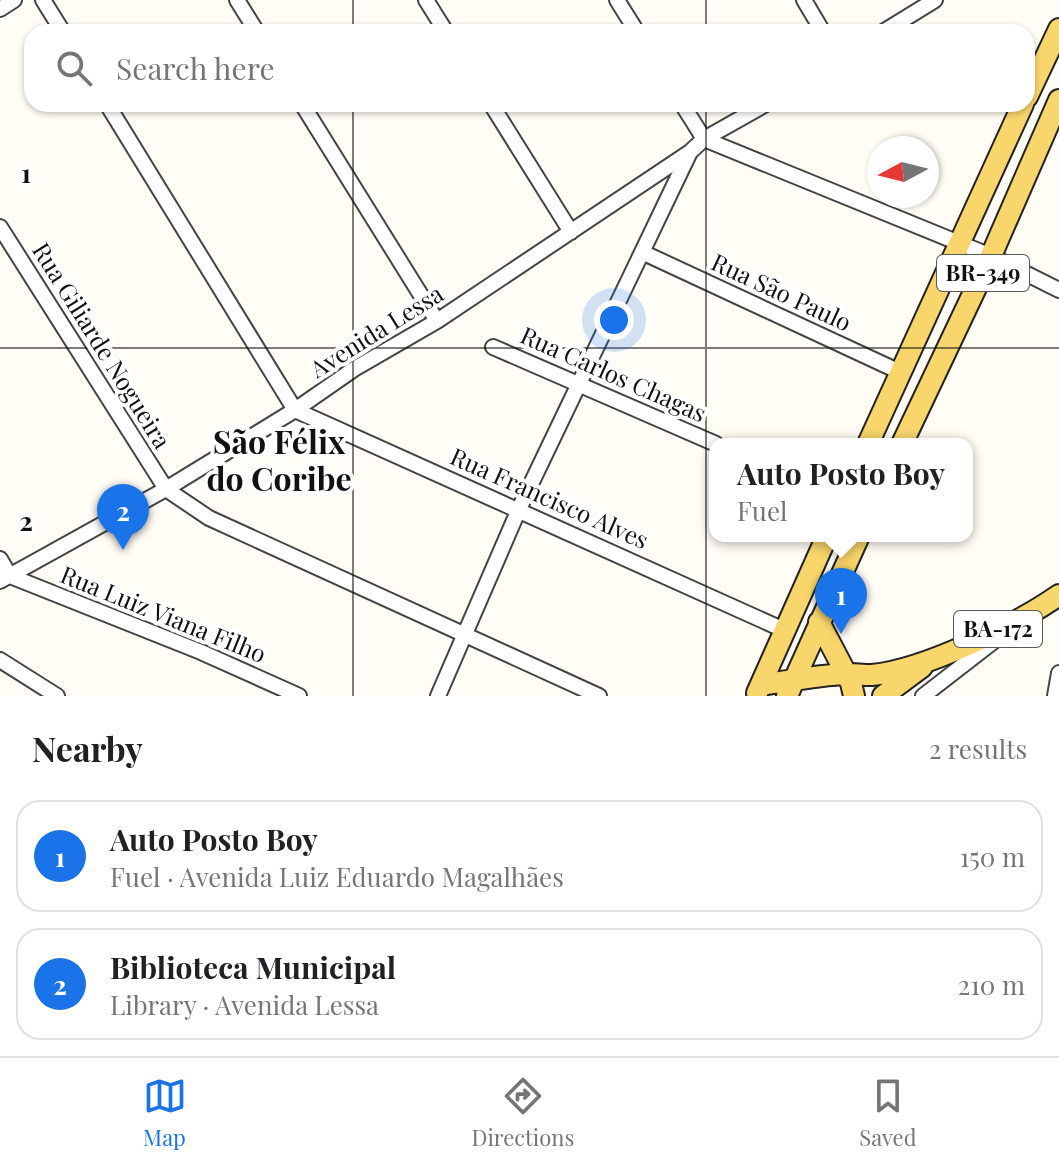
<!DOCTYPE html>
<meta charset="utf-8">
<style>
:root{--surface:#fff;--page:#f6f6f6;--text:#202124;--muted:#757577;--line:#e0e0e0;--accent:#1a73e8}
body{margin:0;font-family:"Playfair Display",serif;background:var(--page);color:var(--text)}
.compass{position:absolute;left:867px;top:136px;width:72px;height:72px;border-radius:50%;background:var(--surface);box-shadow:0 2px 6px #0004;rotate:263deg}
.you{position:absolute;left:614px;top:320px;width:28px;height:28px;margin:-20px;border:6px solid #fff;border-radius:50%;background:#1a73e8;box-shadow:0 0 0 12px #1a73e833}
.badge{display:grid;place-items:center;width:52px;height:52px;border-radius:50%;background:var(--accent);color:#fff;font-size:26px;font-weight:700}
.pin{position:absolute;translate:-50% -66px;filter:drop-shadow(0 2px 4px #0008)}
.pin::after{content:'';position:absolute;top:42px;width:28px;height:24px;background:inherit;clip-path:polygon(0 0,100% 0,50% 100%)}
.popup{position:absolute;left:709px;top:438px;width:264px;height:104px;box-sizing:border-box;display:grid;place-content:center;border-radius:16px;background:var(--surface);filter:drop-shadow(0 2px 6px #0005);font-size:26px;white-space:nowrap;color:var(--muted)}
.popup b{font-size:30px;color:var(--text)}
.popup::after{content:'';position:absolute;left:50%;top:100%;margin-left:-16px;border:16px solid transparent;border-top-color:var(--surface)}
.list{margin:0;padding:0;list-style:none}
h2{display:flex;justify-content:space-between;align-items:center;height:104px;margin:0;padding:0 32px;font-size:34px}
h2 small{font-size:26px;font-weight:400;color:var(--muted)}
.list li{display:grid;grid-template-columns:52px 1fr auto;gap:24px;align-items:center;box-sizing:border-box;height:112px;margin:0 16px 16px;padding:0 16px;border:2px solid var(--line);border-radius:24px}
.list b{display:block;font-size:30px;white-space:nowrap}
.list p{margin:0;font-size:26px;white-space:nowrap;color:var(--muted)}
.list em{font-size:26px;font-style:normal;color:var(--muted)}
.icon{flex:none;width:44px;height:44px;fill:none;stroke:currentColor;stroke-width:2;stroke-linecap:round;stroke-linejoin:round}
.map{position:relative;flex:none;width:1059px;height:696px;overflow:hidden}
.search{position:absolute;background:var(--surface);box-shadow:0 2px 6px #0004;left:24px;right:24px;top:24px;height:88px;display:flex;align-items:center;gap:20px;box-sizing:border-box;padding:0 28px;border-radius:24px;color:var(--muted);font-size:30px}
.sheet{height:360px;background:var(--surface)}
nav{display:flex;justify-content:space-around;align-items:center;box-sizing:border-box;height:112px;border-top:2px solid var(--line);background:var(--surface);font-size:22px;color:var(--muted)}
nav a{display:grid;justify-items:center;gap:4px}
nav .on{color:var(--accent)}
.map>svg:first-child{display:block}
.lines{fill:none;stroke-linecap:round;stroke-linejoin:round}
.street-casing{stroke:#444;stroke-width:18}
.primary-casing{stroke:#222;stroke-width:24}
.street{stroke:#fff;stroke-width:14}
.primary{stroke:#f9d66b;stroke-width:20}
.grid{fill:none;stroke:#111;stroke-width:2;stroke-opacity:0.55}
.labels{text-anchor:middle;stroke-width:8;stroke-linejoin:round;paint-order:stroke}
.shield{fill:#fff;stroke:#585858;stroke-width:2}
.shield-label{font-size:22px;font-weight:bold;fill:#111}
.street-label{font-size:24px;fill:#111;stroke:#fff}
.district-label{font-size:32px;font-weight:bold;fill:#111;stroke:#fff}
.grid-label{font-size:26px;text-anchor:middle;font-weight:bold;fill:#111;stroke:#fff;stroke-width:8;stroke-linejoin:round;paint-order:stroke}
</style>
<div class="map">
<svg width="1059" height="696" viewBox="0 0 1059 696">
<rect width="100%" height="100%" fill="#fffdf5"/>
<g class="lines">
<g class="street-casing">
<path id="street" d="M43,0L63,32
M237,0L257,32
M426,0L446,32
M617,0L637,32
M804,0L823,32
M0,9L14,0
M883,32L935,0
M107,104L295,410
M302,104L437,321
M491,104L571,232
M682,104L704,139L991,256L1059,290
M0,227L166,489L209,518L599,696
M644,253L900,372
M493,347L716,444
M295,410L784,630
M0,559L10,576
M10,576L201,652L299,696
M0,581L166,489L295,410L354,369L437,321L690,152L704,139L766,104
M0,660L57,696
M438,696L519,509L690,152
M923,696L998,638
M1055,696L1059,673"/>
</g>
<g class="primary-casing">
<path id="primary" d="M1027,97L1059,29
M868,444L1023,104
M902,444L991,256L1059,100
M819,622L851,683L854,696
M761,685C789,681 818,675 847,674C855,674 863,675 872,675C924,670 1016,625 1059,595
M757,693L827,536
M787,696L859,536
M883,696L922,667"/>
</g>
<use href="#street" class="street"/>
<use href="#primary" class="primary"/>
</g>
<path class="grid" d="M353,0V32M706,0V32M353,104V696M706,104V696M0,348H1059"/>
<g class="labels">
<g class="shield">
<rect x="937" y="255" width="92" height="36" rx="6"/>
<rect x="954" y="611" width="88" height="36" rx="6"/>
</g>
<g class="shield-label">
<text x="983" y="281">BR-349</text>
<text x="998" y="637">BA-172</text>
</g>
<g class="street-label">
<text transform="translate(781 293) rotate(25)" y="8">Rua São Paulo</text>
<text transform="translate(377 332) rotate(-32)" y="8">Avenida Lessa</text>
<text transform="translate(101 346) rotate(58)" y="8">Rua Giliarde Nogueira</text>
<text transform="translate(613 375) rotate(24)" y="8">Rua Carlos Chagas</text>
<text transform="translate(549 499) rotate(24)" y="8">Rua Francisco Alves</text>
<text transform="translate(163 615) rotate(22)" y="8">Rua Luiz Viana Filho</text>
</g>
<g class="district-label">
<text x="279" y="454">São Félix<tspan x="279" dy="37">do Coribe</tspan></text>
</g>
</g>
<g class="grid-label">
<text x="26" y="183">1</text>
<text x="26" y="531">2</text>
</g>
</svg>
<svg class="compass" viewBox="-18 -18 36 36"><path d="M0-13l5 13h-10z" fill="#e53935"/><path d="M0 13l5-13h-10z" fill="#757577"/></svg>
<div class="you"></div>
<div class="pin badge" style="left:841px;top:634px">1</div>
<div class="popup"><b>Auto Posto Boy</b>Fuel</div>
<div class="pin badge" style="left:123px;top:550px">2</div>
<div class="search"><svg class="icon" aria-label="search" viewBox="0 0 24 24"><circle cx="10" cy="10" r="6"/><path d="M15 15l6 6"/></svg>Search here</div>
</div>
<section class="sheet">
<h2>Nearby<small>2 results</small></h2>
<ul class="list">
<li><span class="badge">1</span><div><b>Auto Posto Boy</b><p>Fuel · Avenida Luiz Eduardo Magalhães</p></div><em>150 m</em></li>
<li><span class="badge">2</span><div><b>Biblioteca Municipal</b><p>Library · Avenida Lessa</p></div><em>210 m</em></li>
</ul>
</section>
<nav>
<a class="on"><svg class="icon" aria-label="map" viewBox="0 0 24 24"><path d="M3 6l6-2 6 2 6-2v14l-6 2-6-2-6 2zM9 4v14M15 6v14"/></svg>Map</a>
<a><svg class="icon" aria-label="directions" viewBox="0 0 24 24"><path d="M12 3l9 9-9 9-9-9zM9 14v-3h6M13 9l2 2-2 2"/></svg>Directions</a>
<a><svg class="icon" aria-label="saved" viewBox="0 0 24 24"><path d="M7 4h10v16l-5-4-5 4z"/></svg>Saved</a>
</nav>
